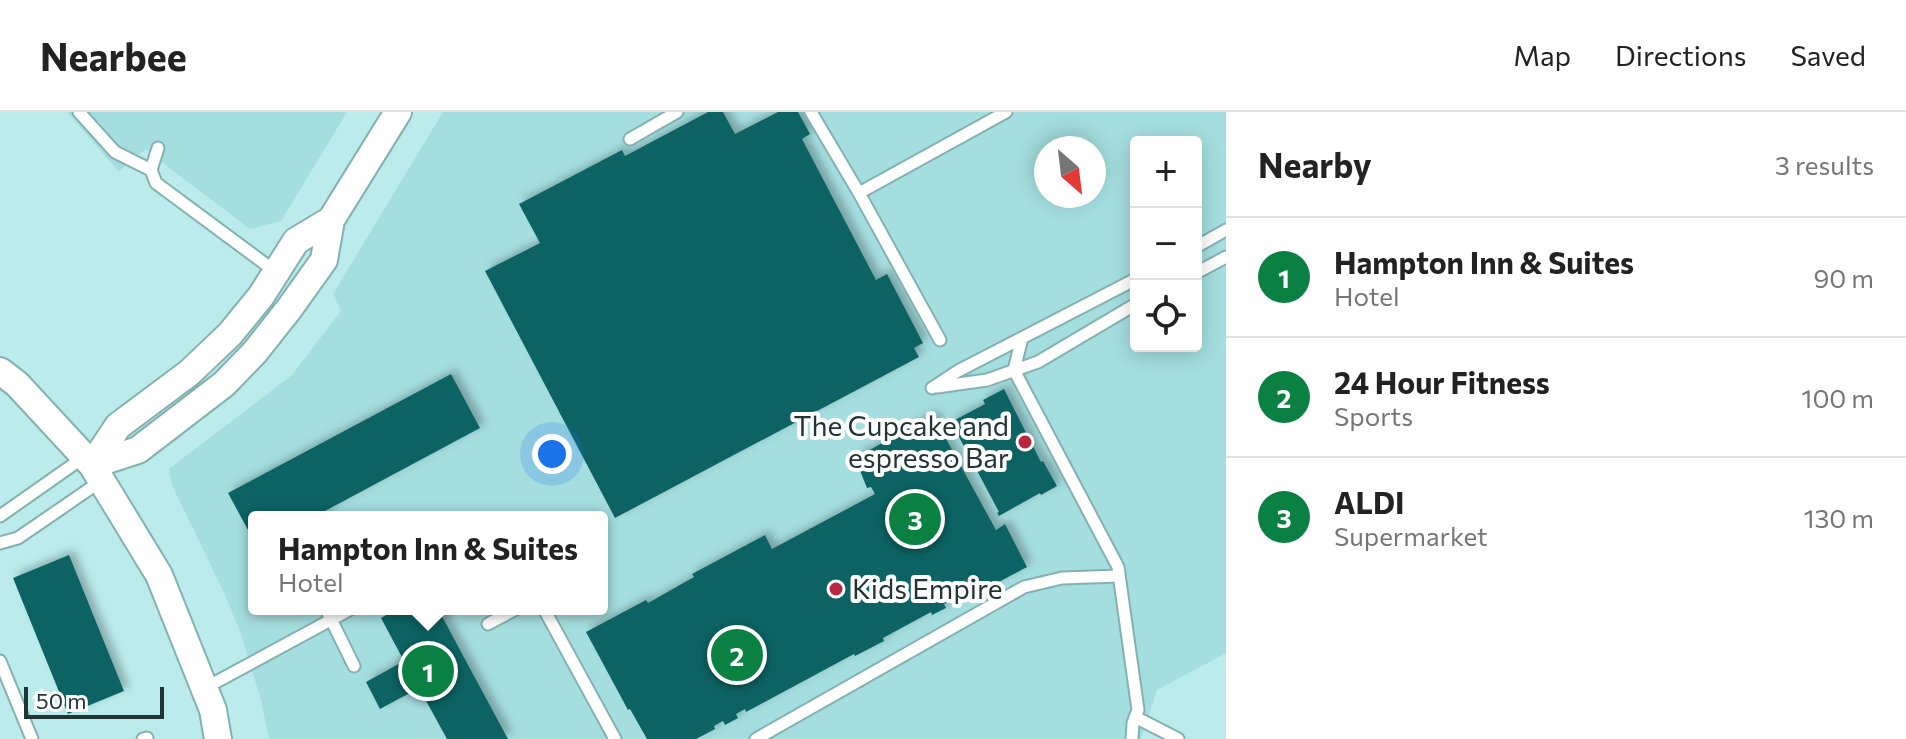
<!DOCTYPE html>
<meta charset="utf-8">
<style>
:root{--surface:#fff;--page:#f6f6f6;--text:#222;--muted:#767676;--line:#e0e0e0;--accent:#0b8043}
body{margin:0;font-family:Commissioner,sans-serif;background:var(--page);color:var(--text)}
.controls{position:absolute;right:24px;top:24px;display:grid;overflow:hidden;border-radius:8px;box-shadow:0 4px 20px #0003}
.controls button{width:72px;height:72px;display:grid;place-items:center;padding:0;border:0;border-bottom:2px solid var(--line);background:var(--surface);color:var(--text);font:40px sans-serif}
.compass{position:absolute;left:1034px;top:24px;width:72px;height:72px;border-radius:50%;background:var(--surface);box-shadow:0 4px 20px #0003;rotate:152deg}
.scale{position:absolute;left:24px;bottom:20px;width:140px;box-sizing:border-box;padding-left:8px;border:4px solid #223535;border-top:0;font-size:22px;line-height:28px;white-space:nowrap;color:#223535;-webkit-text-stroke:6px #fff;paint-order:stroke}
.you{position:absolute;left:552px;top:342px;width:28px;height:28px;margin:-20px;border:6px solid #fff;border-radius:50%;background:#1a73e8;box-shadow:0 0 0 12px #1a73e833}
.badge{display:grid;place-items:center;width:52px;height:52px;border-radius:50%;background:var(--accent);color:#fff;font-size:26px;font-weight:700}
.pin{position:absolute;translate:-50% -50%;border:4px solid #fff;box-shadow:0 2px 8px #0006}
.popup{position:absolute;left:248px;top:399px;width:360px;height:104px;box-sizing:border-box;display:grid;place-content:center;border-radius:8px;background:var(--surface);filter:drop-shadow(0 2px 6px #0005);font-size:26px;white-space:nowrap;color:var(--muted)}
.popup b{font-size:30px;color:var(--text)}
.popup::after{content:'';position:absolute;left:50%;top:100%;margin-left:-16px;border:16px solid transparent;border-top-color:var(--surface)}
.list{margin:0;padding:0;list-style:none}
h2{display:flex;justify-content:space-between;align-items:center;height:104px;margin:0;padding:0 32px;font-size:34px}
h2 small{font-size:26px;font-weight:400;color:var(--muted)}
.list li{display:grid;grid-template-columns:52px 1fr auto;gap:24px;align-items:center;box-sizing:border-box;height:120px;padding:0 32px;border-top:2px solid var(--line)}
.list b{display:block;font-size:30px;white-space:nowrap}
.list p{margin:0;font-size:26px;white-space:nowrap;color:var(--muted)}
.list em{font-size:26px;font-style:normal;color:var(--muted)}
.icon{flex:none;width:44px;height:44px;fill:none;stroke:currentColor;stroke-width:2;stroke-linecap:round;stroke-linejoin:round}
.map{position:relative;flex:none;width:1226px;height:627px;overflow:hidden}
header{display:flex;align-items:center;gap:48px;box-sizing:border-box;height:112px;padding:0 40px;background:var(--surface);border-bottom:2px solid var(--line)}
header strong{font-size:38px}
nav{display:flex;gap:44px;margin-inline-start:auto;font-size:28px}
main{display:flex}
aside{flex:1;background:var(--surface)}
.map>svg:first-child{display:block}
.built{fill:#a5dedf;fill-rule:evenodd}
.building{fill:#0d6364;filter:url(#shadow)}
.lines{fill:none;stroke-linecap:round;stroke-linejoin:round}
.service-casing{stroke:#83b1b2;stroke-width:15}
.tertiary-casing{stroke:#83b1b2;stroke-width:30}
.service{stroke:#fff;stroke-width:11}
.tertiary{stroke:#fff;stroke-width:26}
.poi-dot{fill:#b72541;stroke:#fff;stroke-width:3}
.labels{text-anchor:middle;stroke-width:8;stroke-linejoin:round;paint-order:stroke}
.poi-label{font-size:28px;fill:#223535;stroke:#fff;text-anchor:end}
</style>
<header>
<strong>Nearbee</strong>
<nav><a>Map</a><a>Directions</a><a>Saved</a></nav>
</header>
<main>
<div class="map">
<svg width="1226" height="627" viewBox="0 0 1226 627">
<defs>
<filter id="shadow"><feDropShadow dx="5" dy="-5" stdDeviation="4" flood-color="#0004"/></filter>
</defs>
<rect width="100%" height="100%" fill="#bbebeb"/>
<path class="built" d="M67,0H347L281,109L250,117L164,52L146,37L119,60Z
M443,0H1226V541L1157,578L1141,627H269L261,588L241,522L225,483L172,373L169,357L292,263L341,199L333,182ZM1136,30H1196V234H1136ZM1046,36H1094V84H1046ZM254,405H602V497H254Z"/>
<path class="building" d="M708,0H723L735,22L778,0H798L810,22L802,27L876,168L887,162L923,231L914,236L919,245L615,406L485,159L540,131L519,92L622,38L625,44Z
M451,262L480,316L325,399L328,405H254V429L228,381Z
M1004,277L1041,350L1043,349L1057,374L1041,383L1040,381L999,404L997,401L999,400L951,310L985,292L983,288Z
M933,303L996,418L1005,412L1027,455L982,479L979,473L944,492L946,496L932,503L931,500L883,526L884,529L855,544L854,542L746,600L745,597L736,602L738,606L725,613L723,609L714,614L715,617L696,627H647L630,597L628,598L586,520L646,488L648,491L694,465L692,462L765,423L772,437L875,382L871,375L867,376L855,346Z
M69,443L124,579L68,602L13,466Z
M397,497H438L508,627H447L419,576L380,597L366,570L404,549L381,506Z"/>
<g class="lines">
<g class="service-casing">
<path id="service" d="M79,0L115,40L151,58
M811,0L859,81L940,228
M630,27L677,0
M158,36L151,58L156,71L276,160
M859,81L1006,0
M1196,135L1226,118
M1196,161L1226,145
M1022,226L1014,258L1118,455L1138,598L1133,611L1132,627
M937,275L987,268L1038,250L1136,192
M932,276L958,259L1136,167
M0,404L84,345
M0,431L18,426L101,369
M326,497L354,554
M544,497L615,627
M488,512L516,497
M0,549L32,627
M205,576L351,497
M1135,605L1178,627
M143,627L147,626
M756,627L1024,475L1062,466L1119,464"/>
</g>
<g class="tertiary-casing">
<path id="tertiary" d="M0,259L17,272L92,353L159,463L213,598L218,627
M92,353L138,338L224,272L255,240L289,197L324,148L331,108L398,0
M92,353L118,314L189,261L230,222L261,184L296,129L331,108"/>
</g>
<use href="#service" class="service"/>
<use href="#tertiary" class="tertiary"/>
</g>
<g class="poi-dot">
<circle cx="1025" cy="330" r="8"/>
<circle cx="836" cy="477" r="8"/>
</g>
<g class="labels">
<g class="poi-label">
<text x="1009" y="324">The Cupcake and<tspan x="1009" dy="32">espresso Bar</tspan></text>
<text x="852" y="487" text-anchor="start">Kids Empire</text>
</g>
</g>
</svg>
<div class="controls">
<button>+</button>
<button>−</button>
<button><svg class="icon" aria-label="locate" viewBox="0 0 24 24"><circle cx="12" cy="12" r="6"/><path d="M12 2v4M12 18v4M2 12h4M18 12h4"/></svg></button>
</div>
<svg class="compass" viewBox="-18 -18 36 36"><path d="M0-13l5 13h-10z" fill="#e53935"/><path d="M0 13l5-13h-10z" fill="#767676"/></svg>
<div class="scale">50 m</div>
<div class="you"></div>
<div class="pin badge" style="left:428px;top:559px">1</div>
<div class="popup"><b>Hampton Inn &amp; Suites</b>Hotel</div>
<div class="pin badge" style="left:737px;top:543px">2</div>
<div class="pin badge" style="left:915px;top:407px">3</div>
</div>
<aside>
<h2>Nearby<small>3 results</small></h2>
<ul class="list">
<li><span class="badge">1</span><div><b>Hampton Inn &amp; Suites</b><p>Hotel</p></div><em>90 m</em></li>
<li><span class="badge">2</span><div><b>24 Hour Fitness</b><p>Sports</p></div><em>100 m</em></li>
<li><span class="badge">3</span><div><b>ALDI</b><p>Supermarket</p></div><em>130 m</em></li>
</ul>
</aside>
</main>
